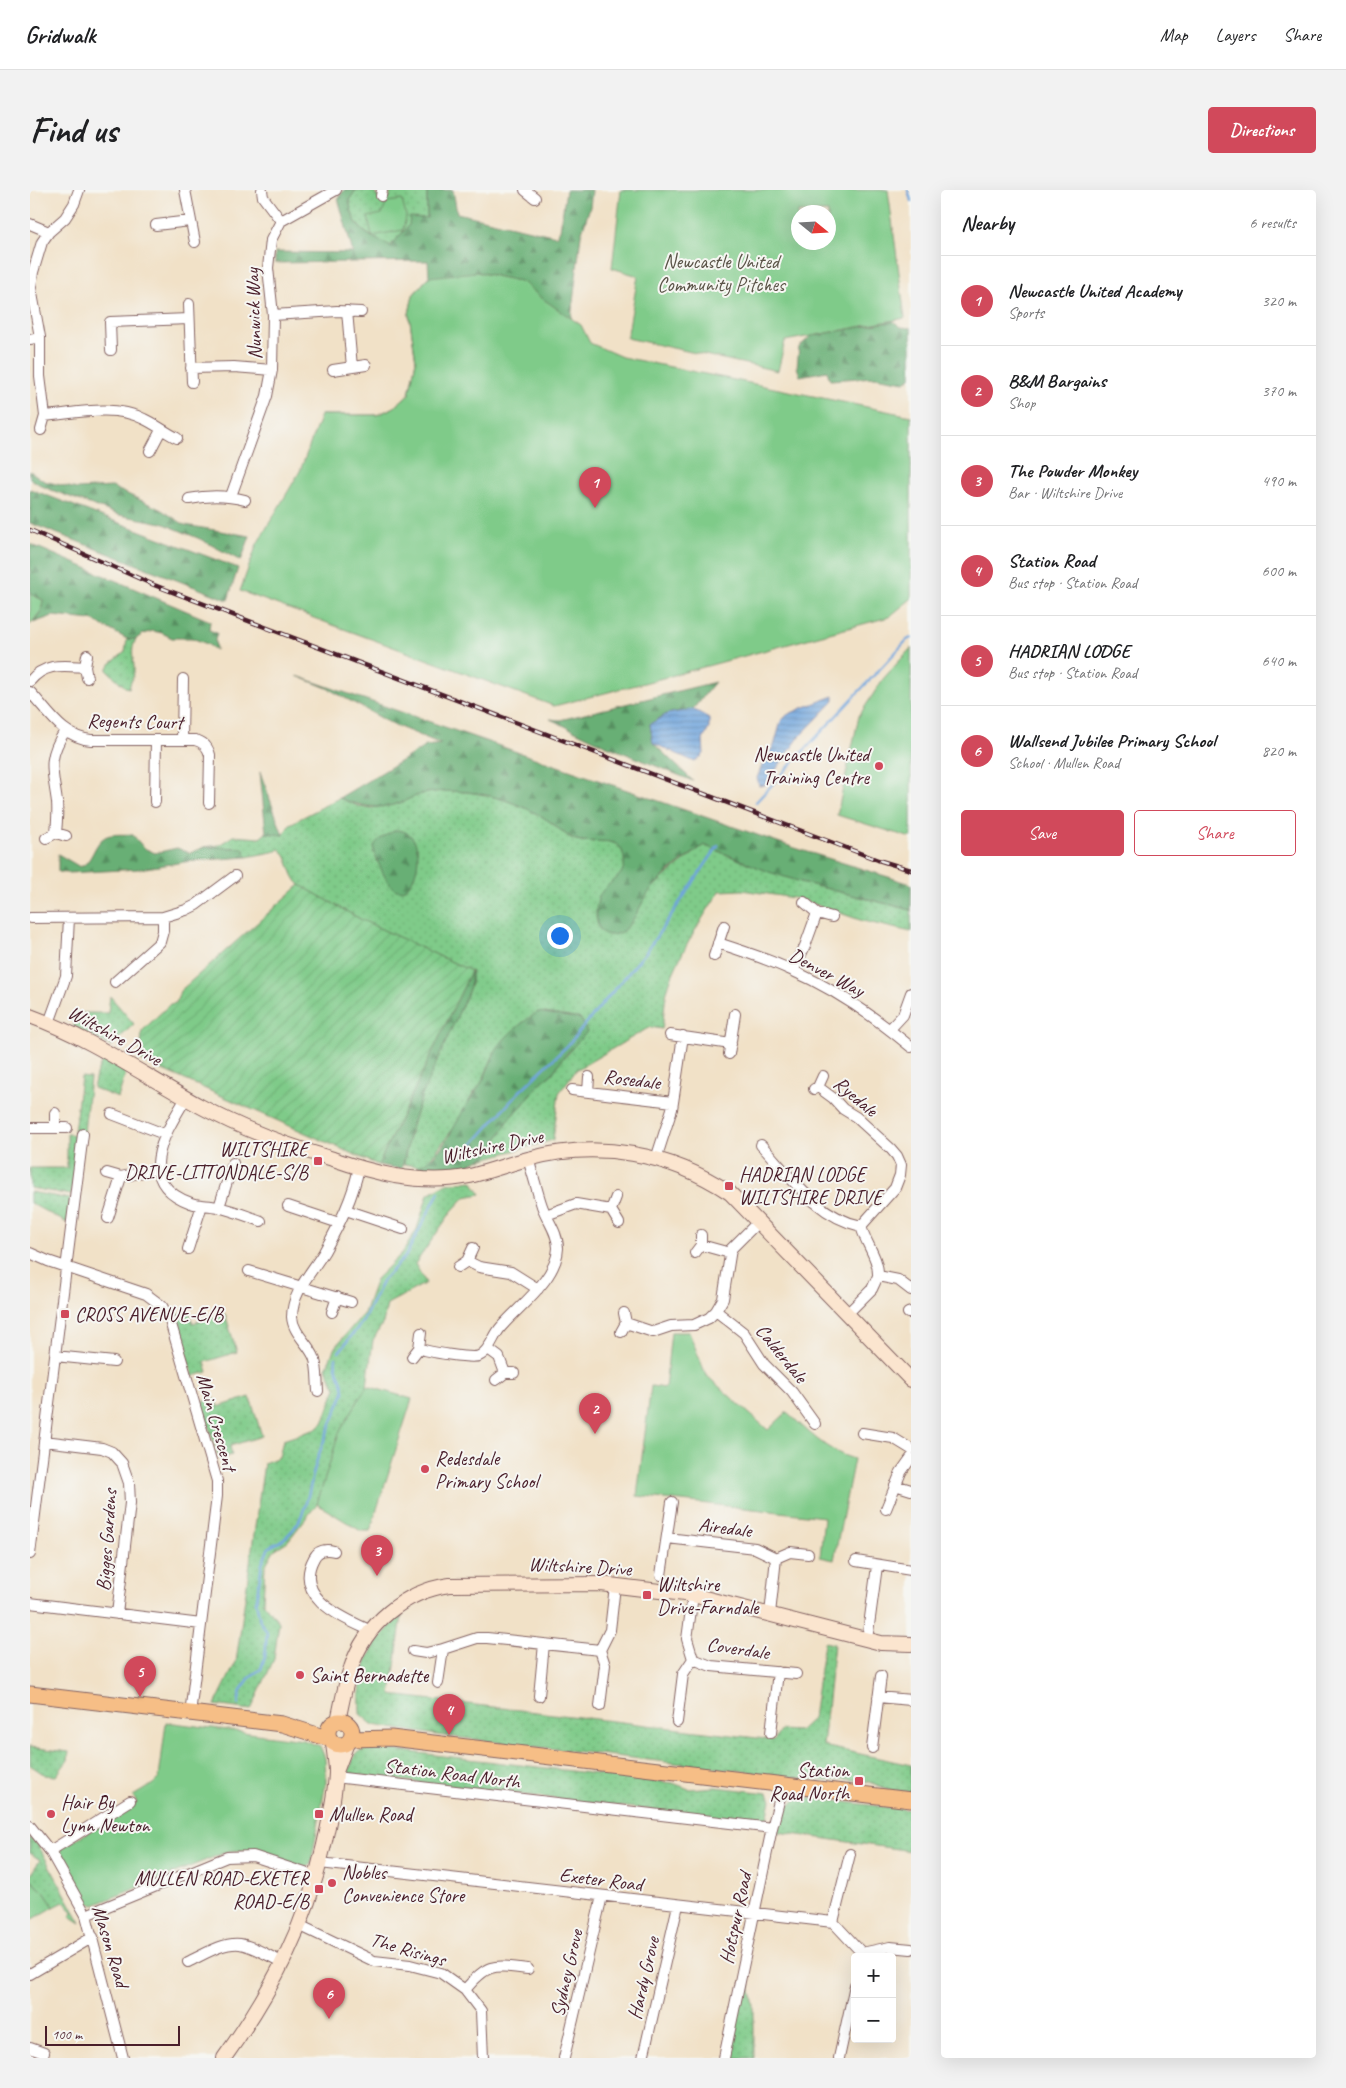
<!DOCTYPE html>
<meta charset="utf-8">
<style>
:root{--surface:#fff;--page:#f2f2f2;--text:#202124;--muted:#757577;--line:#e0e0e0;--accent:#d1495b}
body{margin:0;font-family:Caveat,sans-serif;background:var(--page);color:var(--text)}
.controls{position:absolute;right:15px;bottom:15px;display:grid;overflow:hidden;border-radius:5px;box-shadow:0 5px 20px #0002}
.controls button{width:45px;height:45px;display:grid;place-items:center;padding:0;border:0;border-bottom:1px solid var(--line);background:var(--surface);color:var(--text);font:25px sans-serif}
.compass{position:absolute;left:761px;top:15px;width:45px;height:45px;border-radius:50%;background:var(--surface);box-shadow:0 5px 20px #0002;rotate:108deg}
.scale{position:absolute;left:15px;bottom:12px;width:135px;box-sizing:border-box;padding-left:5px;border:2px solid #4a1f2b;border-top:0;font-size:14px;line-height:18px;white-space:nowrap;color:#4a1f2b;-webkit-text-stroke:4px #f6f6f2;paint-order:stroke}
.you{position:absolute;left:529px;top:745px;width:18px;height:18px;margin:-12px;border:4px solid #fff;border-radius:50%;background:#1a73e8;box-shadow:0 0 0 8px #1a73e833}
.badge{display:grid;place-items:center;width:32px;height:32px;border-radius:50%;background:var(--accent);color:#fff;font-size:16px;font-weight:700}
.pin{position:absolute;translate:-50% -41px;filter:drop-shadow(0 1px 2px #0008)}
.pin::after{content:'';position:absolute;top:26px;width:18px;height:15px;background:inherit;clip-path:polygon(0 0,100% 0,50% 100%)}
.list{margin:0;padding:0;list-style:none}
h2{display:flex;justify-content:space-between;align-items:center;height:65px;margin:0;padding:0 20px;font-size:21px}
h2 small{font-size:16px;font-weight:400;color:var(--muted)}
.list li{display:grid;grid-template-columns:32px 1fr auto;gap:15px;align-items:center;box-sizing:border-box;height:90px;padding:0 20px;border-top:1px solid var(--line)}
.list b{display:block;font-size:19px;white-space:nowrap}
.list p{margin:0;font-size:16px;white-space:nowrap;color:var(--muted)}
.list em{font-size:16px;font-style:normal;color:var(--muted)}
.actions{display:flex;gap:10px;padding:15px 20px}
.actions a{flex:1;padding:11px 0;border:1px solid var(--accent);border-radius:5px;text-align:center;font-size:18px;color:var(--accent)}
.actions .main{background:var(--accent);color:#fff}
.map{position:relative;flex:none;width:881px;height:1868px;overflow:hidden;border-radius:5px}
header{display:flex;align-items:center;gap:30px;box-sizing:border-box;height:70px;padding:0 25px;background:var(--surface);border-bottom:1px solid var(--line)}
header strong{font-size:24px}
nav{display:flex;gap:28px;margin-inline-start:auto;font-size:18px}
.intro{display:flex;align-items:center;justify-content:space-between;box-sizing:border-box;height:120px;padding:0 30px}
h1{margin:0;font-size:35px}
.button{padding:12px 22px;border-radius:5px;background:var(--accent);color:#fff;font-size:18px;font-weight:700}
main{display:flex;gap:30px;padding:0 30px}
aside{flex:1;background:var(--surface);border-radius:5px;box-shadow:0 5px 20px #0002}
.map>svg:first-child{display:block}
.grass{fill:url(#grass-dots);stroke:#64755a}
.forest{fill:url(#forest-firs);stroke:#586750}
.park{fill:#7fcb89;stroke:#64755a;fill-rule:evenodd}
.garden{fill:url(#garden-furrows);stroke:#64755a}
.water{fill:url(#water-rules);stroke:#5c6284}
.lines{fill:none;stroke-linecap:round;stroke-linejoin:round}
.stream{stroke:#6fa4dc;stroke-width:2.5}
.street-casing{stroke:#846362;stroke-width:12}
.secondary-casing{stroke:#846362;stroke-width:16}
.primary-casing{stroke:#846362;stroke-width:17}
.street{stroke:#fff;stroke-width:10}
.secondary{stroke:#fbe5cf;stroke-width:14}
.primary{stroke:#f6be86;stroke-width:15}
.rail-casing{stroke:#4a1f2b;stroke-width:4.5}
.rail{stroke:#f6f6f2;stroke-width:2.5;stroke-dasharray:8;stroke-linecap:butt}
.poi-dot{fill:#d1495b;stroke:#f6f6f2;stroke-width:2}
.labels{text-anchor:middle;stroke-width:4;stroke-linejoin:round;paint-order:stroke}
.park-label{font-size:20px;fill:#5a5347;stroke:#f6f6f2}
.street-label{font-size:20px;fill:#4a1f2b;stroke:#f6f6f2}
.poi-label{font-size:20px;fill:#4a1f2b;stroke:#f6f6f2;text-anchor:start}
</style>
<header>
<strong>Gridwalk</strong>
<nav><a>Map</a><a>Layers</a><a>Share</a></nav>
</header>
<div class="intro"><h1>Find us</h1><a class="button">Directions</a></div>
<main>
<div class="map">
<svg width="881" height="1868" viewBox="0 0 881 1868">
<defs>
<pattern id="grass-dots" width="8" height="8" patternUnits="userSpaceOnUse" patternTransform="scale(1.25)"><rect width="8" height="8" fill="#7fcb89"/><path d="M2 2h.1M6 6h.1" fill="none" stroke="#6fae76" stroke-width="1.8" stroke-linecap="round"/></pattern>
<pattern id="forest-firs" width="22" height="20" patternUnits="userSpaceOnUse" patternTransform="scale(1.25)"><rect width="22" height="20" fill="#67af75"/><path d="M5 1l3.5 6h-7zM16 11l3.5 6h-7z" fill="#578e60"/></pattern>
<pattern id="garden-furrows" width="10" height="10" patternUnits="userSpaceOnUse" patternTransform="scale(1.25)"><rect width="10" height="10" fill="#7fcb89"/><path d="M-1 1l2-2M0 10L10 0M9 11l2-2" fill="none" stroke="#6fae76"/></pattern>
<pattern id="water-rules" width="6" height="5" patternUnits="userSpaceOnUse" patternTransform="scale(1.25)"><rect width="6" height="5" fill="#6fa4dc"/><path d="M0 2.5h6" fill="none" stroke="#5d85b3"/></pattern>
</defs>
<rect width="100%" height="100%" fill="#f6f6f2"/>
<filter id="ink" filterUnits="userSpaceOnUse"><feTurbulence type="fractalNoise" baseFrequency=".02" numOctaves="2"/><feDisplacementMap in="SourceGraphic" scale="10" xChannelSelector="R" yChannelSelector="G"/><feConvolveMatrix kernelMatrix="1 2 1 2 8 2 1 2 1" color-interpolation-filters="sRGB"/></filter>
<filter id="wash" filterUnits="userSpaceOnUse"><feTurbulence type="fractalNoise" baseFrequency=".0096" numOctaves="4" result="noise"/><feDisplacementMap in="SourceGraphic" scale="20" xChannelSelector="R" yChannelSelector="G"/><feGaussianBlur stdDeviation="1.12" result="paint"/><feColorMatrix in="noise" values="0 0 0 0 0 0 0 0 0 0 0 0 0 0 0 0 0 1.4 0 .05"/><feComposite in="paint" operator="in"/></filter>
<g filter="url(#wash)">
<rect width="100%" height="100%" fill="#f1e1c7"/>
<path class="grass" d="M326,0H345L346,6L360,7V0H397V28L379,35L361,56C336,44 324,40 319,10Z
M97,449H106C99,462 105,470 104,482C104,487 100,493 99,498L95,497L77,480L80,474L95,462Z
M410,601C445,600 483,609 513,627C523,633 531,642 541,648C559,658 591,639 595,670C596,684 584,692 574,700L600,734L619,701L633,688L674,655L712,671L771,692L881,720V742L833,731L770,709L712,700L690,701C672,728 646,769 637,801C634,813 634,827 632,839L620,837L546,880L529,903L523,950L450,970L458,965L481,926L491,917L510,893L522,884L532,869L539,863L551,829L508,822L466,860L450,896L443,904L426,935L404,964L395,974L388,976L374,974C382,913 413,858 438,802L441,793V781L330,729L270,695C259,685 261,670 250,659L247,661L217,667L213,658L174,657L189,655L203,646L230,648L236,643L253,645L260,634L309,608L328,616L342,618L369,613L390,604Z
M80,806L104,834L81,856L44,837V823H78Z
M73,869L96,882L88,908L63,898L66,885Z
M51,887L60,888L54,942L44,941Z
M37,944L49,945L41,1005L0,998V978H37Z
M442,991L451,1004L435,1007L422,1021L385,1074L396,1093L357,1114L353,1133L343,1150L337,1196L309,1243L287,1314L258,1351L244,1360L235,1376L233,1413L249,1432L244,1469L221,1520L185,1515L206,1472L234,1273L249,1267L253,1250L286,1239L293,1233L306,1198L296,1178L305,1157L334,1123L346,1089L373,1062L387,1039L398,1004L416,994Z
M0,1002L40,1009L37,1033L0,1013Z
M159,1121L163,1133L195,1124L207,1162L175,1172L178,1182L163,1186L144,1126Z
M220,1207L232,1246L200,1256L202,1265L189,1269L171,1212L185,1208L188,1217Z
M372,1425L361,1505L744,1550L750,1540L769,1541L783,1528L794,1452L804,1454L793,1556L881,1575V1602L860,1600L839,1592L816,1589L797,1591L407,1545L343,1535L330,1524C328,1477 338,1457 372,1425Z
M0,1557L39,1562L38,1570L26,1586L15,1585L0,1575Z
M337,1557L643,1593L659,1599L686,1597L738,1603L741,1610L737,1630L731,1633L318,1584L325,1564Z
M773,1607L881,1620V1661L748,1642C752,1621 753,1616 773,1607Z
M0,1647L8,1655L51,1733L40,1726L43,1722L34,1712L24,1717L14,1702L0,1689V1685L10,1670L0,1663Z
M717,1781L724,1816V1868H697Z"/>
<path class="forest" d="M314,0H326L319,10C324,40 335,44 361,56L379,35L380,27L397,28V0H423L427,23L526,46L530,40L536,0H562L560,17L551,45L541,129L510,107L493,92L447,82L412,234L291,225H347L363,218L379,204L386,171L379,124L383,105L399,87L398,71L245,73V62L323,63L308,8Z
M863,131L871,137L881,138V187L875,192L845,187L800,190L797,181L770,186L767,177L769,157L781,146Z
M0,281L14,291L47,299L82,297L130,319L155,335L220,346L211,371L170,349L132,333L89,325L16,298L0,289Z
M0,299L208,378L198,410L0,333Z
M0,354L180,431L179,440L187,443L185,450L186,460L177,454L162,448H142L132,443L123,441L113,444L106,449H97L62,430L23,426L3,433L11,421L13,410L0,404Z
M267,486L765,658L881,694V720L771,692L739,682L674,655C656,669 634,683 619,702C609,715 601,745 580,745C564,745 564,718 569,707C575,691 597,690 594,668C591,643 564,655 547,650C536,647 528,637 519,631C483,608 435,595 392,604C384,606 376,611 367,614C346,620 329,616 309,608L396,556L411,554L362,534L297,498Z
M685,492L663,519L637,524L620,534L623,553L663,591L577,556L520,529L530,530Z
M230,582L253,645L236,643Z
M366,640C410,641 378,737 354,685C341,657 336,655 366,640Z
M102,644L114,658L125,663L147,658L160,663L174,657L213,658L217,667L161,671L109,679L39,683L28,682V664L50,677C63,672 63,654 75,647C82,643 94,645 102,644Z
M441,781V793L438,802L392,905L380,940L372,979L348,975Z
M508,822L551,829L557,842L532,869L522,884L510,893L491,917L481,926L458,965L438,975L398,984L390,982L388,976C408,971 424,937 433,921C438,911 445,904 450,895C457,885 460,871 466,860C476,844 493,832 508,822Z"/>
<path class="park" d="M591,0H858L875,128L755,151L748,181L597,148L608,86L582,78ZM768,22H798V52H768Z
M372,10L376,26L373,40L342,46L338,27L352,24L357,12Z
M446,82L493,92L510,107L551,135L560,153L592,167L881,226V409L859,427L618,492L524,516L210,401L227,354L270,281L291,225H347L363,218L379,204L386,171L379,124L383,105L399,87Z
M0,404L13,410L11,421L0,435Z
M881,458V648L807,625L829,526L853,489Z
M641,1142H659L676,1185L738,1240L757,1222C778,1241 796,1261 824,1269L804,1370L790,1367L794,1327L607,1306L621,1196L635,1198Z
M337,1196L382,1209L340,1341H331L287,1314L309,1243Z
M136,1532L273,1550L290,1556L295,1568L296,1592L281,1673L275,1677L219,1660L199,1661L64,1715L57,1712L31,1667L32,1658L107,1613L103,1606L123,1594L129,1588Z
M0,1689L14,1702L24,1717L0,1731Z"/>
<path class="garden" d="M270,695L330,729L441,781L348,975L110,870L112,841L140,814L146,813L150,801Z"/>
<path class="water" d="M804,506V511L770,546L735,595L729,596L727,588L735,568L744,556L751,531L757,525L772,518Z
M663,519L679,528V538L673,550L674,564L665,572L623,553L620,534L637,524Z"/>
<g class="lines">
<path class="stream" d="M878,0L881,11
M726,612L877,450L881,448
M434,964L489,902L538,855L616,762L688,656
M309,1162L333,1131L353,1090L375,1067L409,1002
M208,1514L211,1500L221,1486L231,1479L235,1467L237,1442L230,1431L226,1411L232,1374L239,1357C280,1340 276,1302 288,1267C295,1245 306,1224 314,1202C314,1190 303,1179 306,1168"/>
</g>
</g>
<g filter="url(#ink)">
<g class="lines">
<g class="street-casing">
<path id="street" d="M155,0L165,52
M232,0L233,7L251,31
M495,0L505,8
M351,6L352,0
M0,34L19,42
M126,35L160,31
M159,114L162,192
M317,121L322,177
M243,125L307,121L331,122
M0,149L10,147
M81,160L80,132L159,129
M161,178L204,177L242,180
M303,180L336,175
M15,226C47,223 84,214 114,229C125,234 135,242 147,248
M11,240L15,226L10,186V147L1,98L3,82L12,52L19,42L35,28L44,14L49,0
M120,261L131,240
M201,306L237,206L242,180L243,125L238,78L241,50L251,31L306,0
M159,309C179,305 196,305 215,310
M57,465L55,477L57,488
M0,491C15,472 34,476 55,477
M0,502C19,522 32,547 61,550H165C174,552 178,557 180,565L179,613
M152,550L153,489
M125,612L126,550
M26,643C27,632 28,622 27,612C23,581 16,570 35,541
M16,648L26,643L36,646
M774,712L787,723L802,727
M0,728L133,727L156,720L166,715L205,686
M688,753C713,761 738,769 761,780C805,799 844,826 881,857
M684,766L694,736
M763,781L775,756L787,723
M85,792L130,752L133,741V727
M19,833L36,786L39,728
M860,839L873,825L881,803
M640,845L701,854
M699,864L705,824
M784,899L788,897L793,886
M542,900L643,912
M558,902L559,887
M156,908C135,943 103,992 161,1013C170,1016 179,1015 187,1017C202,1020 217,1026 231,1031
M25,923V938
M82,924L134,944
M0,938H37
M731,955C760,986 787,1027 831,1036L865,998L870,985L871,975L867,966L861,959L826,927L813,919L803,908L788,897
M626,969L642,919L653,846
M77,983L91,987
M586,1007L581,1020L589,1033
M258,1016L309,1033
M189,1017L203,973
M316,1020L373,1039
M516,1025L546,1014L581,1020
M78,1028L91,987L127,979
M831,1036C835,1053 849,1068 848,1086
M671,1055L700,1063
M158,1059L172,1015
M0,1063L18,1071L116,1104L132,1116L140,1131L187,1291V1306L160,1524
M665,1063L671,1055V1045
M437,1071L449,1077L481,1082L508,1099
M428,1077L437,1071L443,1058
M219,1081L321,1112
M686,1121L714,1143L734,1174L762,1202L785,1234
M302,1122L307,1107
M878,1123L881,1122
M817,1124L842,1099L848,1086L868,1090L881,1100
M596,1133L623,1142L641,1136L664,1135L679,1128L686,1121L693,1109L701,1059L729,1031
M591,1142L596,1133L594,1123
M389,1158C397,1162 442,1169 449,1166C460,1161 463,1146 471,1137C489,1116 527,1089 528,1058C528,1043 517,1030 512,1016C507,1001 503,984 498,969
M458,1159L469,1167L475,1183
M25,1166L84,1172
M382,1167L389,1158L391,1143
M466,1190L475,1183H484
M288,1201C287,1190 288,1177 284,1167C278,1153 263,1143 262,1127C262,1102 282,1082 294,1062C309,1035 323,1008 329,977
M832,1243L863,1248L881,1259
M14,1251L72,1258L82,1262L92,1273L99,1293L100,1313L87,1424
M865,1295L881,1300
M856,1319L871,1282L881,1268
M637,1348L725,1358L746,1368L760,1362L778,1364
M304,1361C296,1359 288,1360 284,1368C262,1408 314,1428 341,1441
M0,1364L53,944
M826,1371L881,1380
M631,1385L642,1312
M0,1413L171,1434
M740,1424L746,1368
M837,1450L847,1376
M383,1461L396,1463L413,1459
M663,1469L681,1476L766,1484
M408,1493L413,1459L447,1448H457L570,1460
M509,1506L514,1454
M848,1507L881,1510
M570,1516L575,1475L570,1460L580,1440L585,1396
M647,1532L653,1484L663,1469L657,1449L663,1405
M741,1543L748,1482
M842,1558L851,1486
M305,1587L742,1638
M0,1636L20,1661L56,1725L93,1868
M20,1661L100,1611
M290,1673L803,1732L832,1763L831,1767
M56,1725L197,1667L223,1666L287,1687
M803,1732L820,1664
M271,1736L344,1771L380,1775L411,1783L435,1800L451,1821L453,1868
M832,1763L860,1757L881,1759
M158,1772C173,1765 193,1752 210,1754C224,1756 240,1767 254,1773
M0,1784L63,1747
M435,1800C458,1772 464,1775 498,1779
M0,1858L14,1863
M534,1868L572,1706
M613,1868L648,1715
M694,1868L742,1638L753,1596
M809,1868L825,1795"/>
</g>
<g class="secondary-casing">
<path id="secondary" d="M0,826C61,848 113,885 170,916C212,939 258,956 303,969C323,976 344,982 365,986C389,990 416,991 440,986C460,981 479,974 498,969C568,950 640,963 700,1003L881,1190
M308,1531C312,1513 315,1494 321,1478C335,1434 375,1401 420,1395L571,1394L663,1405L851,1453L881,1454
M307,1579L317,1553
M194,1868C242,1801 276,1736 294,1655C299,1632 305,1607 306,1583C306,1573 304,1563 303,1553"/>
</g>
<g class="primary-casing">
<path id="primary" d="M0,1504L252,1534L300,1549
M298 1543a12 12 0 1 1 24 0a12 12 0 1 1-24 0Z
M321,1549L361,1548L881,1610"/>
</g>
<use href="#street" class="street"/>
<use href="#secondary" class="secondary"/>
<use href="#primary" class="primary"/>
<g class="rail-casing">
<path id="rail" d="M0,340L124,395L848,670L881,680"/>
</g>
<use href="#rail" class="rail"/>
</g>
</g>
<g class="poi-dot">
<circle cx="849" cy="576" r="5"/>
<rect x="283" y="966" width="10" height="10" rx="2.5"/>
<rect x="694" y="991" width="10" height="10" rx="2.5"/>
<rect x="30" y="1119" width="10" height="10" rx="2.5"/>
<circle cx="395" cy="1279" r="5"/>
<rect x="612" y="1400" width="10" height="10" rx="2.5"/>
<circle cx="270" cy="1485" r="5"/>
<rect x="824" y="1586" width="10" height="10" rx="2.5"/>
<circle cx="21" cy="1624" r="5"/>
<rect x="284" y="1619" width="10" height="10" rx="2.5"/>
<circle cx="302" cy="1693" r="5"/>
<rect x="284" y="1694" width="10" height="10" rx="2.5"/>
</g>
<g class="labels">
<g class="park-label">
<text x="691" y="78">Newcastle United<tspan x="691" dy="23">Community Pitches</tspan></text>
</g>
<g class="street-label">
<text transform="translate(223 124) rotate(-92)" y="7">Nunwick Way</text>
<text transform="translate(105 531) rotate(1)" y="7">Regents Court</text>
<text transform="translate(797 782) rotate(28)" y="7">Denver Way</text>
<text transform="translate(85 845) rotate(29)" y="7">Wiltshire Drive</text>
<text transform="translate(602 889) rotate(7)" y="7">Rosedale</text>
<text transform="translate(826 906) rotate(40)" y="7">Ryedale</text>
<text transform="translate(462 956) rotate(-12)" y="7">Wiltshire Drive</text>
<text transform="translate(752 1163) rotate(51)" y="7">Calderdale</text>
<text transform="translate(187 1232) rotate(74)" y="7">Main Crescent</text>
<text transform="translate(695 1337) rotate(7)" y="7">Airedale</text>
<text transform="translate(76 1350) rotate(-86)" y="7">Bigges Gardens</text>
<text transform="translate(550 1376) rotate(3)" y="7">Wiltshire Drive</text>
<text transform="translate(708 1458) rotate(8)" y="7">Coverdale</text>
<text transform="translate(422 1583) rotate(7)" y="7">Station Road North</text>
<text transform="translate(571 1689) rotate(7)" y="7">Exeter Road</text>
<text transform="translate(705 1728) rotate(-78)" y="7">Hotspur Road</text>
<text transform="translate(81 1756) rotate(73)" y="7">Mason Road</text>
<text transform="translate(378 1759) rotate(16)" y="7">The Risings</text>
<text transform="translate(536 1783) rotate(-77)" y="7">Sydney Grove</text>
<text transform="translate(613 1788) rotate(-77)" y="7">Hardy Grove</text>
</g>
<g class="poi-label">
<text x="839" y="571" text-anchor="end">Newcastle United<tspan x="839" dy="23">Training Centre</tspan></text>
<text x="278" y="966" text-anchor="end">WILTSHIRE<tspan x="278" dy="23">DRIVE-LITTONDALE-S/B</tspan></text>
<text x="709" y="991">HADRIAN LODGE<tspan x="709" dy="23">WILTSHIRE DRIVE</tspan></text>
<text x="45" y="1131">CROSS AVENUE-E/B</text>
<text x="405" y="1275">Redesdale<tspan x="405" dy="23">Primary School</tspan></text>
<text x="627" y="1401">Wiltshire<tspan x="627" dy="23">Drive-Farndale</tspan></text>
<text x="280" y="1492">Saint Bernadette</text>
<text x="819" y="1587" text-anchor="end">Station<tspan x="819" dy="23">Road North</tspan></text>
<text x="31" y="1619">Hair By<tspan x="31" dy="23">Lynn Newton</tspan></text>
<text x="299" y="1631">Mullen Road</text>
<text x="312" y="1689">Nobles<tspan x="312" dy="23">Convenience Store</tspan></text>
<text x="279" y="1695" text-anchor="end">MULLEN ROAD-EXETER<tspan x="279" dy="23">ROAD-E/B</tspan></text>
</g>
</g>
</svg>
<div class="controls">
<button>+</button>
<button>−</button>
</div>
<svg class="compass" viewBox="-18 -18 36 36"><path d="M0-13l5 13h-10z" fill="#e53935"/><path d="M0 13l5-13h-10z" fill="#757577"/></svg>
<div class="scale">100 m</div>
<div class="you"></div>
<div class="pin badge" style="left:565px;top:318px">1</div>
<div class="pin badge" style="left:565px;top:1244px">2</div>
<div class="pin badge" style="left:347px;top:1386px">3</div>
<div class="pin badge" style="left:419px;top:1545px">4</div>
<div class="pin badge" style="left:110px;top:1507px">5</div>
<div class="pin badge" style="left:299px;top:1829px">6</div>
</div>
<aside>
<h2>Nearby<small>6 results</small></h2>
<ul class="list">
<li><span class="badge">1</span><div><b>Newcastle United Academy</b><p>Sports</p></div><em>320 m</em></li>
<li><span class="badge">2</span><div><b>B&amp;M Bargains</b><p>Shop</p></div><em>370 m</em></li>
<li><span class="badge">3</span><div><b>The Powder Monkey</b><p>Bar · Wiltshire Drive</p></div><em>490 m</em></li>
<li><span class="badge">4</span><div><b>Station Road</b><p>Bus stop · Station Road</p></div><em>600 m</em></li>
<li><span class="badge">5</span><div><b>HADRIAN LODGE</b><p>Bus stop · Station Road</p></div><em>640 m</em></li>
<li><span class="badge">6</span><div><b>Wallsend Jubilee Primary School</b><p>School · Mullen Road</p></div><em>820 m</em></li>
</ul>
<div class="actions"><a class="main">Save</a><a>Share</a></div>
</aside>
</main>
